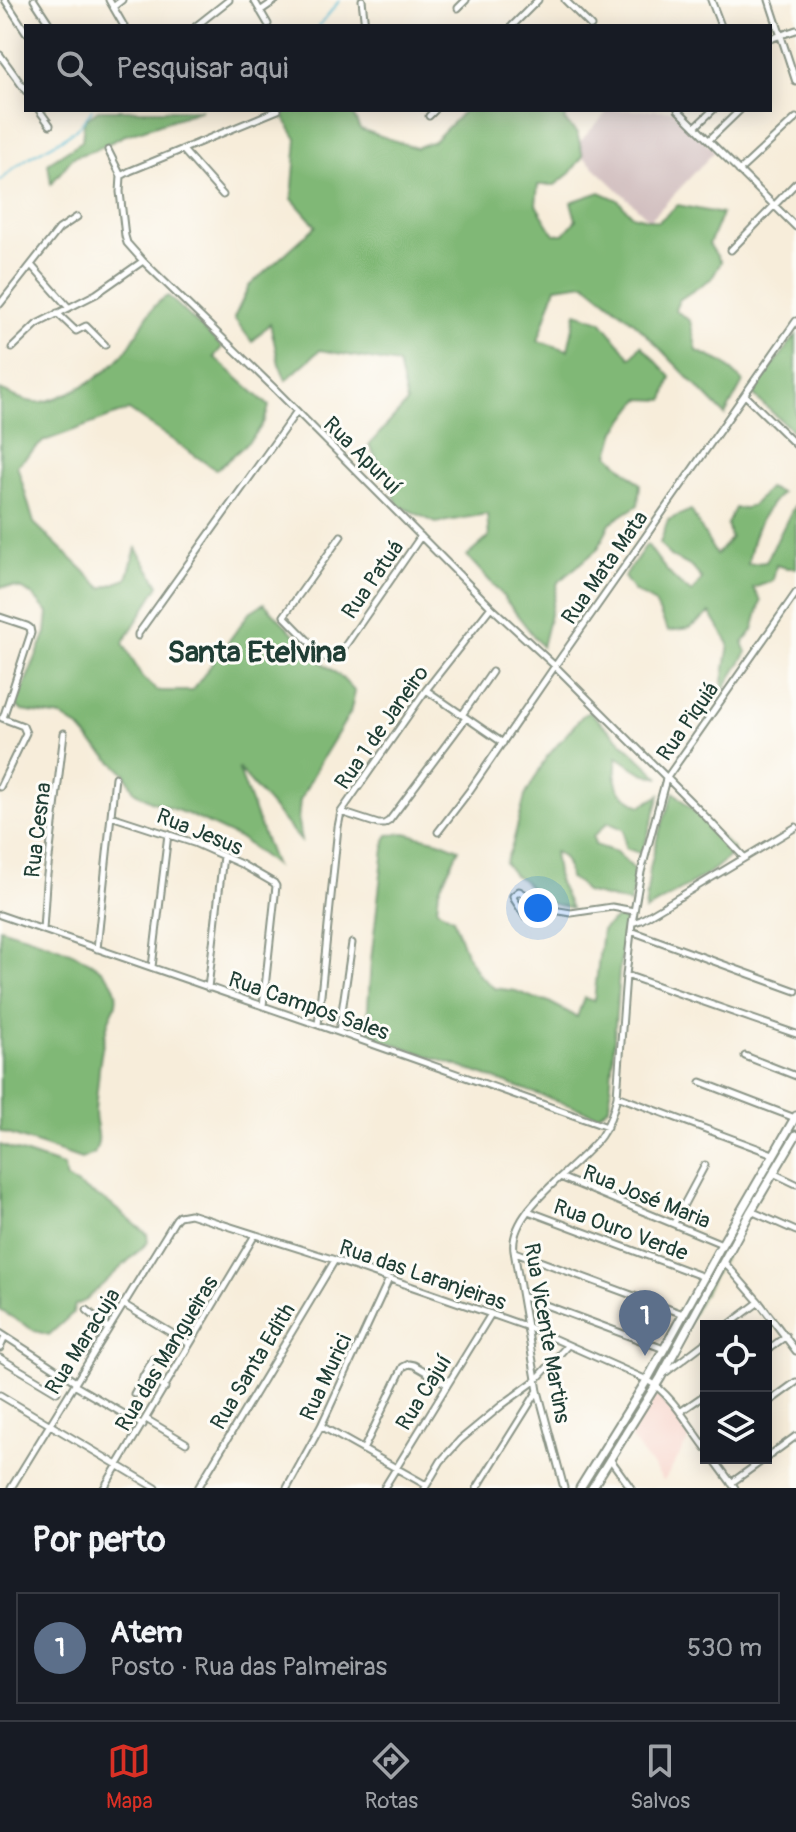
<!DOCTYPE html>
<html lang="pt">
<meta charset="utf-8">
<style>
:root{--surface:#171b24;--page:#242831;--text:#f1f3f6;--muted:#9ea1a6;--line:#363941;--accent:#d93025}
body{margin:0;font-family:Pangolin,sans-serif;background:var(--page);color:var(--text)}
.controls{position:absolute;right:24px;bottom:24px;display:grid;overflow:hidden;border-radius:0px;box-shadow:0 4px 20px #0003}
.controls button{width:72px;height:72px;display:grid;place-items:center;padding:0;border:0;border-bottom:2px solid var(--line);background:var(--surface);color:var(--text);font:40px sans-serif}
.you{position:absolute;left:538px;top:908px;width:28px;height:28px;margin:-20px;border:6px solid #fff;border-radius:50%;background:#1a73e8;box-shadow:0 0 0 12px #1a73e833}
.badge{display:grid;place-items:center;width:52px;height:52px;border-radius:50%;background:var(--accent);color:#fff;font-size:26px;font-weight:700}
.pin{position:absolute;translate:-50% -66px;filter:drop-shadow(0 2px 4px #0008)}
.pin::after{content:'';position:absolute;top:42px;width:28px;height:24px;background:inherit;clip-path:polygon(0 0,100% 0,50% 100%)}
.list{margin:0;padding:0;list-style:none}
h2{display:flex;justify-content:space-between;align-items:center;height:104px;margin:0;padding:0 32px;font-size:34px}
h2 small{font-size:26px;font-weight:400;color:var(--muted)}
.list li{display:grid;grid-template-columns:52px 1fr auto;gap:24px;align-items:center;box-sizing:border-box;height:112px;margin:0 16px 16px;padding:0 16px;border:2px solid var(--line);border-radius:0px}
.list b{display:block;font-size:30px;white-space:nowrap}
.list p{margin:0;font-size:26px;white-space:nowrap;color:var(--muted)}
.list em{font-size:26px;font-style:normal;color:var(--muted)}
.icon{flex:none;width:44px;height:44px;fill:none;stroke:currentColor;stroke-width:2;stroke-linecap:round;stroke-linejoin:round}
.map{position:relative;flex:none;width:796px;height:1488px;overflow:hidden}
.search{position:absolute;background:var(--surface);box-shadow:0 4px 20px #0003;left:24px;right:24px;top:24px;height:88px;display:flex;align-items:center;gap:20px;box-sizing:border-box;padding:0 28px;border-radius:0px;color:var(--muted);font-size:30px}
.sheet{height:232px;background:var(--surface)}
nav{display:flex;justify-content:space-around;align-items:center;box-sizing:border-box;height:112px;border-top:2px solid var(--line);background:var(--surface);font-size:22px;color:var(--muted)}
nav a{display:grid;justify-items:center;gap:4px}
nav .on{color:var(--accent)}
.map>svg:first-child{display:block}
.built{fill:#f7d1c8}
.industrial{fill:#d2bfc0}
.green{fill:#a1d88a;stroke:#608a5f;stroke-width:2}
.forest{fill:#80b876;stroke:#507a55;stroke-width:2}
.lines{fill:none;stroke-linecap:round;stroke-linejoin:round}
.stream{stroke:#54bad2;stroke-width:2}
.street-casing{stroke:#8b9587;stroke-width:9}
.secondary-casing{stroke:#8b9587;stroke-width:11}
.street{stroke:#fff;stroke-width:5}
.secondary{stroke:#fff;stroke-width:7}
.labels{text-anchor:middle;stroke-width:6;stroke-linejoin:round;paint-order:stroke}
.street-label{font-size:22px;fill:#1f3d34;stroke:#fdfcf7}
.district-label{font-size:30px;font-weight:bold;fill:#1f3d34;stroke:#fdfcf7}
</style>
<div class="map">
<svg width="796" height="1488" viewBox="0 0 796 1488">
<rect width="100%" height="100%" fill="#fdfcf7"/>
<filter id="ink" filterUnits="userSpaceOnUse"><feTurbulence type="fractalNoise" baseFrequency=".0125" numOctaves="2"/><feDisplacementMap in="SourceGraphic" scale="16" xChannelSelector="R" yChannelSelector="G"/><feConvolveMatrix kernelMatrix="1 2 1 2 8 2 1 2 1" color-interpolation-filters="sRGB"/></filter>
<filter id="wash" filterUnits="userSpaceOnUse"><feTurbulence type="fractalNoise" baseFrequency=".006" numOctaves="4" result="noise"/><feDisplacementMap in="SourceGraphic" scale="32" xChannelSelector="R" yChannelSelector="G"/><feGaussianBlur stdDeviation="1.8" result="paint"/><feColorMatrix in="noise" values="0 0 0 0 0 0 0 0 0 0 0 0 0 0 0 0 0 1.4 0 .05"/><feComposite in="paint" operator="in"/></filter>
<g filter="url(#wash)">
<rect width="100%" height="100%" fill="#f7edda"/>
<path class="built" d="M656,1393L691,1436L664,1481L629,1436Z"/>
<path class="industrial" d="M609,110H672L715,151L650,220L574,148Z"/>
<path class="green" d="M796,1126V1131L752,1206L655,1382L653,1380L732,1235Z"/>
<path class="forest" d="M98,110H202L123,136L95,150L73,157L51,184L48,163L82,141L84,121Z
M279,110H351L360,129L416,148L434,141L465,110H570L564,120L577,133L583,156L570,173L555,185H538L536,205L554,234H564L576,220L571,202L600,192L618,200L632,215L658,222L678,205L722,214L709,244L721,262L712,278L679,300L675,310L690,321L697,351L724,363L743,382L725,415L635,323L585,283L556,287L538,341L568,350L576,313L601,321L631,358L641,345L671,377L664,400L640,399L616,431L609,455L640,484L638,505L610,523L598,549L558,582L542,647L498,590L467,556L489,537L487,514L436,523L398,505L383,470L369,445L407,403L398,364L320,350L286,380L279,364L270,323L252,342L234,318L249,286L316,226L292,199L297,139Z
M168,296L222,347L214,357L269,406C264,435 236,452 216,470L129,410L44,441L17,465L34,523L102,588L127,579L136,548L159,585L123,643L142,677L157,691H192L250,612L264,603L319,660L341,677L355,692L350,713L319,764L300,800L298,821L301,841L238,768L275,866L243,840L190,815L151,801L134,791L125,773L92,743L79,728L62,717L22,711L16,705L46,633L48,613C33,594 26,585 0,587V390C12,395 28,404 42,402C49,401 59,397 66,394C92,383 113,369 130,345C141,329 150,304 168,296Z
M796,335V434L752,394Z
M768,488L781,493C759,516 753,533 748,564L766,562L794,506L796,512V568H787L776,565L773,581L753,588L761,601L753,630L743,643L747,652L721,694L729,644L710,613L690,628L668,631L655,603L634,591L624,577L647,544C660,563 673,581 692,593L702,579L692,567L670,556L660,543L668,520L691,510L716,555L731,538L727,524L735,508C752,511 758,500 768,488Z
M590,712L660,778L643,773L617,757C613,786 615,792 641,806L660,795L642,854L625,848L624,830L608,822L593,837L595,845L616,852L637,872L630,903L585,892L578,883L569,878C568,866 566,856 554,852L558,881L571,908L541,901L523,880L514,875L505,863L512,846L525,796L546,758L583,715Z
M674,792L734,850C716,875 672,893 645,911L650,868L658,835Z
M405,833L439,841L459,849L439,889L437,909L453,918L465,951L478,974L494,988L516,991L536,999L547,1001L577,1017L584,998L594,1001L602,930L618,917L627,921L619,972L609,1107L597,1115L372,1036L367,1024L371,960L385,840L388,835Z
M0,928C30,938 125,960 116,1003C115,1009 111,1014 109,1020C104,1036 101,1052 99,1069C98,1083 96,1097 95,1112C95,1131 103,1134 94,1154L81,1159L0,1131Z
M0,1145L63,1166L67,1179L109,1203L147,1234L148,1242L85,1301L75,1305L73,1313L49,1335L35,1331L0,1310Z"/>
<g class="lines">
<path class="stream" d="M319,26L340,0
M0,181C8,174 16,166 25,160C53,142 71,140 92,110"/>
</g>
</g>
<g filter="url(#ink)">
<g class="lines">
<g class="street-casing">
<path id="street" d="M5,0L26,32
M34,0L51,26
M109,0L124,26
M254,0L268,24
M362,0L365,26
M565,0L591,26
M711,0L721,26
M769,0L796,82
M113,7L122,0
M458,8L466,0
M260,11L276,0
M196,26L229,0
M512,26L538,0
M770,39L796,30
M0,55L26,91
M39,110L50,125
M678,110L796,227
M429,116L435,110
M695,127L713,110
M709,140L740,110
M108,150L121,176
M183,150L223,195
M739,171L796,118
M121,176L120,192L125,236L127,243L143,261L274,388L491,607L555,666L704,815L744,857
M121,176L130,171L278,110
M731,250L796,183
M31,265L69,308
M0,304L59,229L77,217
M57,313L76,331L86,326L105,345
M12,348L37,324L96,294L143,261
M745,395L796,445
M341,536L284,616L323,656L331,661L336,659L421,536
M0,617L27,626L30,628L31,633L3,718
M138,636V634L297,411
M426,690L503,743
M462,715L492,672
M0,787L26,733L23,726L2,718
M341,812L378,824H384L389,821L466,718
M111,816L194,843L241,864L274,883L276,886L263,1006
M438,832L470,790L555,666L796,321
M0,915L318,1025L607,1127
M525,916L514,899L513,896L519,891L548,908L559,911L571,913L612,907L634,911
M632,923L641,920L796,827
M43,930L46,883L64,733
M631,931L796,991
M97,949L115,777
M152,967L168,834
M626,975L796,1034
M208,988L223,856
M318,1025L338,827L341,812L426,690L491,607
M339,1032L352,943
M745,1056L796,1076
M701,1082L795,1118
M617,1096L773,1154
M773,1173L796,1184
M560,1177L722,1244
M528,1211L704,1277
M751,1211L796,1231
M674,1223L705,1165
M515,1252L683,1314
M724,1262L759,1302L796,1351
M524,1297L664,1349
M123,1304L190,1344
M87,1310L108,1328
M727,1326L759,1302
M0,1333L76,1382
M0,1348L5,1337
M766,1351L786,1336
M0,1358L57,1392
M665,1373L706,1342
M143,1376L165,1388
M74,1385L143,1425
M134,1394L153,1359
M0,1395L156,1488
M766,1404L796,1382
M680,1412L706,1394
M146,1419L186,1443
M321,1426L426,1485
M363,1450L403,1367L409,1364L414,1365L447,1384
M713,1458L735,1488
M766,1458L796,1436
M610,1459L631,1488
M731,1483L766,1458
M11,1488L176,1219L179,1216L190,1214L335,1260L491,1314L528,1327L647,1380C671,1393 690,1427 706,1448
M104,1488L255,1235
M198,1488L335,1260
M287,1488L321,1426L389,1279
M384,1488L491,1314
M425,1488L441,1461L460,1440L502,1405L536,1380L568,1345
M477,1488L537,1392
M564,1488L538,1391L514,1251C508,1209 579,1167 601,1136C610,1123 614,1110 617,1096L626,975L632,923L641,872L666,779L796,593"/>
</g>
<g class="secondary-casing">
<path id="secondary" d="M580,1488L647,1380L722,1244L796,1116
M592,1488L661,1377L751,1211L796,1135"/>
</g>
<use href="#street" class="street"/>
<use href="#secondary" class="secondary"/>
</g>
</g>
<g class="labels">
<g class="street-label">
<text transform="translate(363 455) rotate(45)" y="8">Rua Apuruí</text>
<text transform="translate(604 567) rotate(-55)" y="8">Rua Mata Mata</text>
<text transform="translate(372 579) rotate(-55)" y="8">Rua Patuá</text>
<text transform="translate(687 721) rotate(-55)" y="8">Rua Piquiá</text>
<text transform="translate(381 727) rotate(-55)" y="8">Rua 1 de Janeiro</text>
<text transform="translate(37 830) rotate(-83)" y="8">Rua Cesna</text>
<text transform="translate(200 831) rotate(22)" y="8">Rua Jesus</text>
<text transform="translate(309 1005) rotate(19)" y="8">Rua Campos Sales</text>
<text transform="translate(647 1196) rotate(22)" y="8">Rua José Maria</text>
<text transform="translate(621 1229) rotate(20)" y="8">Rua Ouro Verde</text>
<text transform="translate(423 1274) rotate(19)" y="8">Rua das Laranjeiras</text>
<text transform="translate(548 1333) rotate(80)" y="8">Rua Vicente Martins</text>
<text transform="translate(82 1341) rotate(-58)" y="8">Rua Maracuja</text>
<text transform="translate(166 1353) rotate(-59)" y="8">Rua das Mangueiras</text>
<text transform="translate(252 1366) rotate(-59)" y="8">Rua Santa Edith</text>
<text transform="translate(325 1377) rotate(-65)" y="8">Rua Murici</text>
<text transform="translate(423 1392) rotate(-58)" y="8">Rua Cajuí</text>
</g>
<g class="district-label">
<text x="257" y="662">Santa Etelvina</text>
</g>
</g>
</svg>
<div class="controls">
<button><svg class="icon" aria-label="locate" viewBox="0 0 24 24"><circle cx="12" cy="12" r="6"/><path d="M12 2v4M12 18v4M2 12h4M18 12h4"/></svg></button>
<button><svg class="icon" aria-label="layers" viewBox="0 0 24 24"><path d="M12 4l9 5-9 5-9-5zM3 14l9 5 9-5"/></svg></button>
</div>
<div class="you"></div>
<div class="pin badge" style="left:645px;top:1356px;background:#5c6f8a">1</div>
<div class="search"><svg class="icon" aria-label="search" viewBox="0 0 24 24"><circle cx="10" cy="10" r="6"/><path d="M15 15l6 6"/></svg>Pesquisar aqui</div>
</div>
<section class="sheet">
<h2>Por perto<small></small></h2>
<ul class="list">
<li><span class="badge" style="background:#5c6f8a">1</span><div><b>Atem</b><p>Posto · Rua das Palmeiras</p></div><em>530 m</em></li>
</ul>
</section>
<nav>
<a class="on"><svg class="icon" aria-label="map" viewBox="0 0 24 24"><path d="M3 6l6-2 6 2 6-2v14l-6 2-6-2-6 2zM9 4v14M15 6v14"/></svg>Mapa</a>
<a><svg class="icon" aria-label="directions" viewBox="0 0 24 24"><path d="M12 3l9 9-9 9-9-9zM9 14v-3h6M13 9l2 2-2 2"/></svg>Rotas</a>
<a><svg class="icon" aria-label="saved" viewBox="0 0 24 24"><path d="M7 4h10v16l-5-4-5 4z"/></svg>Salvos</a>
</nav>
